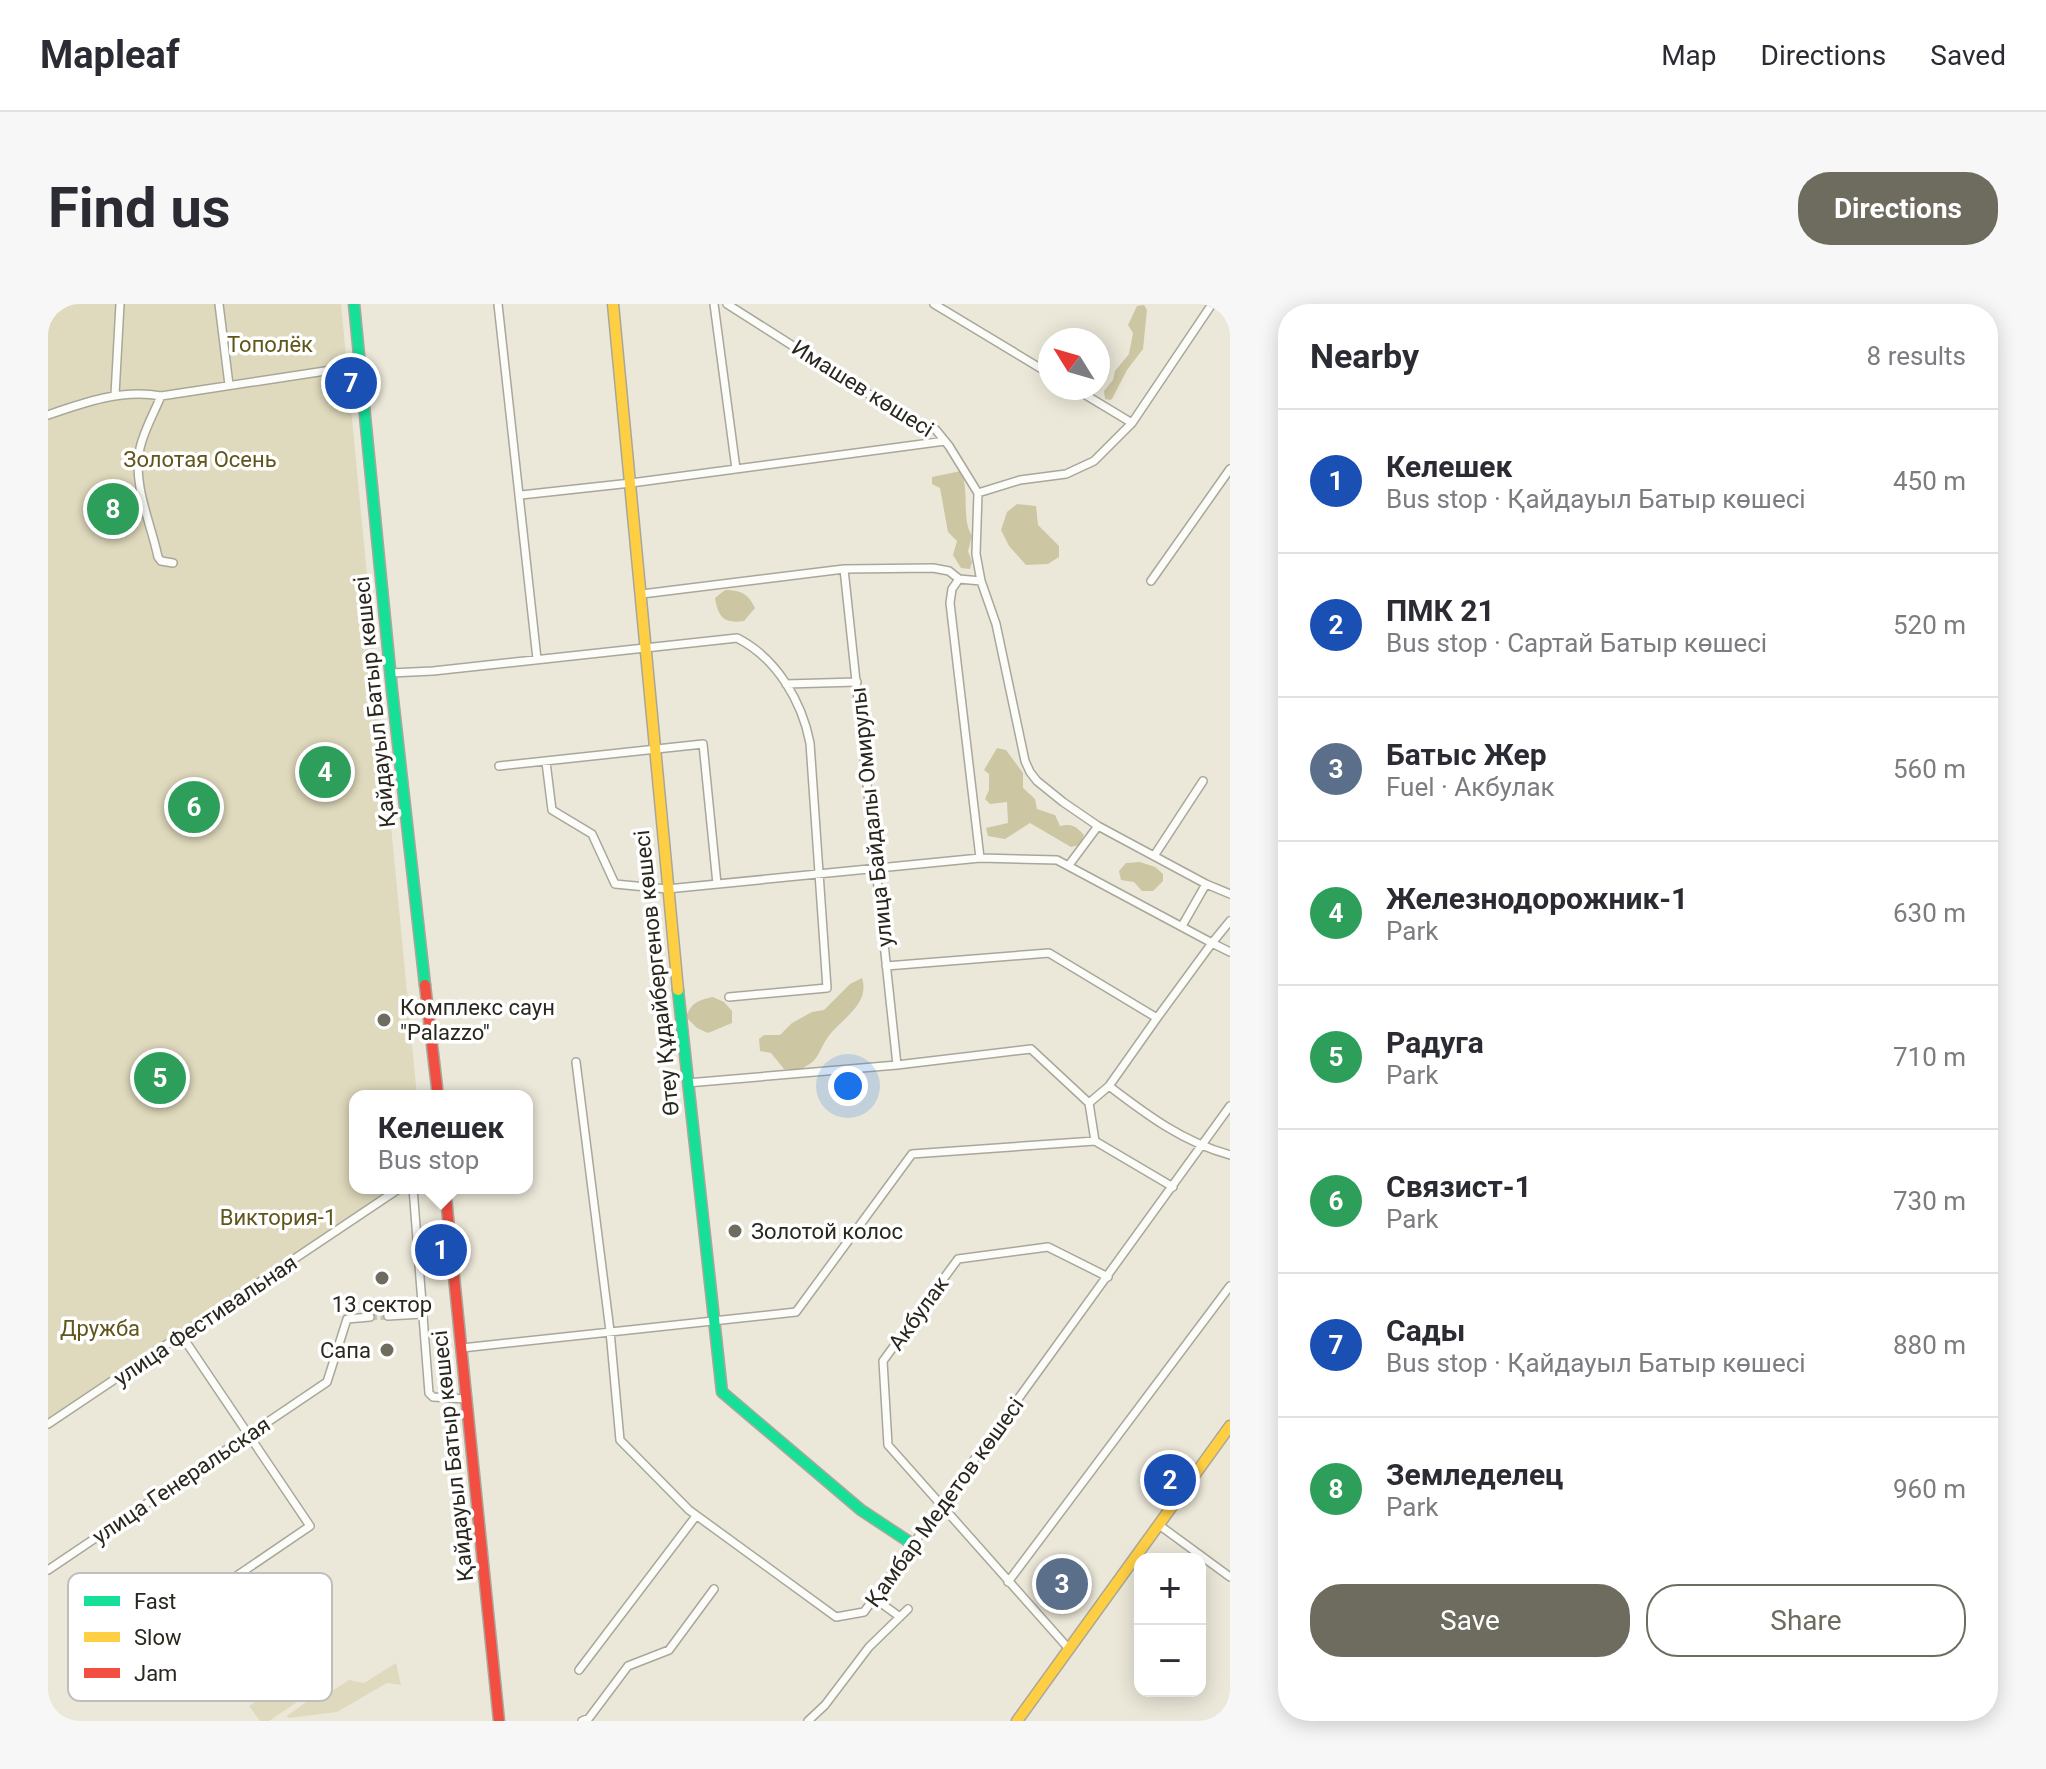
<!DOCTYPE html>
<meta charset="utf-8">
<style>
:root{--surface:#fff;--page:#f7f7f7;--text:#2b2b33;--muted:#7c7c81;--line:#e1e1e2;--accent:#6e6b5f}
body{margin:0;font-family:Roboto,sans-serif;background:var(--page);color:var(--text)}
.controls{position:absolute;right:24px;bottom:24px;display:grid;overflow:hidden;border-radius:16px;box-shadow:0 4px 20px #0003}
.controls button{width:72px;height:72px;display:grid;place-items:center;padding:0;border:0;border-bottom:2px solid var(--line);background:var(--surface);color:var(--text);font:40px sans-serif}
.compass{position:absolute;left:990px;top:24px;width:72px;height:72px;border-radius:50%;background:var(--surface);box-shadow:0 4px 20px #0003;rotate:307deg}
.you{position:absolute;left:800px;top:782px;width:28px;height:28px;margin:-20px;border:6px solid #fff;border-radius:50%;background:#1a73e8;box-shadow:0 0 0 12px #1a73e833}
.badge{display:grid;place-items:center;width:52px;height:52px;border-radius:50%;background:var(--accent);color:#fff;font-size:26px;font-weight:700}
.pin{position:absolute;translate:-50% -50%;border:4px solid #fff;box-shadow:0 2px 8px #0006}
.popup{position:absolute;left:301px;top:786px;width:184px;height:104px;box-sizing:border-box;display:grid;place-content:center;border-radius:16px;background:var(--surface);filter:drop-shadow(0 2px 6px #0005);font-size:26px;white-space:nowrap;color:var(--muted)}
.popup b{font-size:30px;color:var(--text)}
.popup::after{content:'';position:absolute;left:50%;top:100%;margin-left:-16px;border:16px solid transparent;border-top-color:var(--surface)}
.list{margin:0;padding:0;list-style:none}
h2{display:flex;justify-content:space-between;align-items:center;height:104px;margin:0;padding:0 32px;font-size:34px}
h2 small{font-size:26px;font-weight:400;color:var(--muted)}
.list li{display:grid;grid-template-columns:52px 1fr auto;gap:24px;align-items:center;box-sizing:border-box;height:144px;padding:0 32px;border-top:2px solid var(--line)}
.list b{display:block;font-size:30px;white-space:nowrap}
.list p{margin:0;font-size:26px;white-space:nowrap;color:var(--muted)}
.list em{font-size:26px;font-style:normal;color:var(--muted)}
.actions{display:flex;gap:16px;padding:24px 32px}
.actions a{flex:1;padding:18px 0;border:2px solid var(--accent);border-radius:32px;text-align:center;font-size:28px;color:var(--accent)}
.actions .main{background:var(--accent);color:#fff}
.map{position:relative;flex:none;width:1182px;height:1417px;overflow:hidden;border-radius:32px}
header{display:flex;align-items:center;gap:48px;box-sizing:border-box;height:112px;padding:0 40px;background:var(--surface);border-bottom:2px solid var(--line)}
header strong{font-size:38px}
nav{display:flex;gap:44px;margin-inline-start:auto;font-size:28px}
.intro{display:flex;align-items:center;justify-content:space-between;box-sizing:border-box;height:192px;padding:0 48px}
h1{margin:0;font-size:56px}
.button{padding:20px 36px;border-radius:32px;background:var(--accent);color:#fff;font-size:28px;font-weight:700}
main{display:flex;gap:48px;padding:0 48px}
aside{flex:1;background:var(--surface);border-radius:32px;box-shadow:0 4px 20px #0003}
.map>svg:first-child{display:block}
.green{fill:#dfdabd}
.forest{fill:#ccc6a3}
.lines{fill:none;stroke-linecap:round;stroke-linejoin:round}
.street-tunnel{stroke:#c4c2b4;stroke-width:7;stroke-dasharray:7 3.5;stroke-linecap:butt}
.street-casing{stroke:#a9a79b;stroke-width:10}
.fast-casing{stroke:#a9a79b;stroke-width:13}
.slow-casing{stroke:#a9a79b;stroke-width:13}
.jam-casing{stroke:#a9a79b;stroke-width:13}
.street{stroke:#fcfcf9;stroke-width:7}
.fast{stroke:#16e098;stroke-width:10}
.slow{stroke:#ffcf43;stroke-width:10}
.jam{stroke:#f24e42;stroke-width:10}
.poi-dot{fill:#6e6b5f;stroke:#fff;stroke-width:3}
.labels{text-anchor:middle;stroke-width:7;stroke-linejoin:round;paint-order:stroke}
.park-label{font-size:22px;fill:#60551a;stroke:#fff}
.street-label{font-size:22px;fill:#2a281e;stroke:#fff}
.poi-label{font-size:22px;fill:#2a281e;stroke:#fff;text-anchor:start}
.key{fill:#fff;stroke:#bfbebc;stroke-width:2}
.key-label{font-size:22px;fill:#2a281e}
</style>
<header>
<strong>Mapleaf</strong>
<nav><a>Map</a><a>Directions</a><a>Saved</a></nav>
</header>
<div class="intro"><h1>Find us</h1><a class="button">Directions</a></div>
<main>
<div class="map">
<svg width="1182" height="1417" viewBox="0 0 1182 1417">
<rect width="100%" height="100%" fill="#ebe8d9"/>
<path class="green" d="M0,0H293L369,792H307V884H352L0,1119Z
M348,1359L353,1381L339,1379L289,1408L240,1414L239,1412L270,1389L278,1391L301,1376L316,1379Z
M253,1366L267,1386L221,1417H212L201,1402Z"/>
<path class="forest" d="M1096,1L1099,6L1095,45L1079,66L1065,93L1063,96L1057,95L1056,87L1065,76L1067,67L1081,50L1085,29L1080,21L1089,2Z
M913,167C922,188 913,215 924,232L920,247L924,258L922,265L913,264L905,251L909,237L900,228L892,184L884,180V173Z
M969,200L988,202L990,221L1011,242V253L1000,260L978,261L961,242L953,226L959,208Z
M677,286C692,286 700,289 707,304L696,317C676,320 670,313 667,294Z
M949,444L958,446L975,469V484L987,495L989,505L1007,511L1012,522C1024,519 1028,522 1036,531L1031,541L1023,543L982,519L957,535L940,532L938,524L960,519L959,498L942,500L937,495L941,486V470L936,466Z
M1092,558L1107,563L1115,570V577L1105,587H1094L1086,578L1073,576L1071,567L1078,559Z
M814,674C823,702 790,716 778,736C772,745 770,756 760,761C751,767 746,767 736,765L723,749L712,747L711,735L716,731H732L744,719L764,708L776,706L802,680Z
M665,693L676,698L684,707V719L660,729L649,724L638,713C643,699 650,696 665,693Z"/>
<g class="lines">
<path class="street-tunnel" d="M322,1013L340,1012"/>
<g class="street-casing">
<path id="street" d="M171,0L181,81
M450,0L489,355
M666,0L688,165
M679,0L852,110L888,126L901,142L930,189
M886,0L1002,70
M1164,0L1084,119L1046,157L1018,170L972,176L930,189L928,250L933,277L948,320L977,457L982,468L989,477L1015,498L1050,522L1158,580L1182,590
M1173,0L1182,7
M1026,84L1084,119
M67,91L72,0
M113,92C106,109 96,126 92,144C84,180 103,219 110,253L113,257L125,259
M0,111C37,98 74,85 113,92L310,62
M473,191L583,179L897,137
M796,265L849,761
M911,275L933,277
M1103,277L1182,165
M343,369L385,367L689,334C729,354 754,398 762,439L779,684L681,693
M738,380L809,378
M498,458L504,506L544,530L567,580L619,585L932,554L902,299L904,285L911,275L901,267L885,264L796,265L594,290
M451,462L655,440L669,580
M1106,552L1155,477
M932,554L1009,556L1164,639L1109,714
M1021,561L1050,522
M1182,617L1164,639L1182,648
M1134,622L1158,580
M838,662L1001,649L1109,714L1061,782C1099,811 1135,838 1182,851
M528,758L562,1027L572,1136L641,1206L788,1313L816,1308L1182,802
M639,779L849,761L983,745L1041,799L1047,837L1125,883
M1041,799L1061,782
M365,884L381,1089L385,1093L418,1095
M340,1012L374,1010
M414,1044L748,1008L864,850L1047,837
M0,1120L352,884
M1111,1221L1182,1273
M0,1266L279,1078L299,1015L322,1013
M960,1278L1182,982
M826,1294L852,1313
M1021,1345L840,1141L835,1057L910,955L1000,943L1060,973
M74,1350L262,1222L134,1032
M531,1366L648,1212
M534,1417L541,1414L580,1362L621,1346L666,1285
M760,1417L777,1401L821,1343L860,1305"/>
</g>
<g class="fast-casing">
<path id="fast" d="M306,0L344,386L377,681
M630,686L674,1088L813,1206L866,1241"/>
</g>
<g class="slow-casing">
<path id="slow" d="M565,0L630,686
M969,1417L1182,1122"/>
</g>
<g class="jam-casing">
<path id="jam" d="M377,681L390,792
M397,884L451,1417"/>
</g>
<use href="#street" class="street"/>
<use href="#fast" class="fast"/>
<use href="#slow" class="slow"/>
<use href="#jam" class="jam"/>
</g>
<g class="poi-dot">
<circle cx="336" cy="716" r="8"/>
<circle cx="687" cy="927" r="8"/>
<circle cx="334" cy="974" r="8"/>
<circle cx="339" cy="1046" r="8"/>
</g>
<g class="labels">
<g class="park-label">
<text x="222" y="48">Тополёк</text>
<text x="152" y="163">Золотая Осень</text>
<text x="230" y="921">Виктория-1</text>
<text x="52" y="1032">Дружба</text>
</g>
<g class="street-label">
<text transform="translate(815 84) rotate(32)" y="8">Имашев көшесі</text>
<text transform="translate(326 398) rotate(-96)" y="8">Қайдауыл Батыр көшесі</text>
<text transform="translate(823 513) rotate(-96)" y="8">улица Байдалы Омирулы</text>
<text transform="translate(608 669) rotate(-96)" y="8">Өтеу Құдайбергенов көшесі</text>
<text transform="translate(870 1009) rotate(-54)" y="8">Акбулак</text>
<text transform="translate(157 1016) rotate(-34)" y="8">улица Фестивальная</text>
<text transform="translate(404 1152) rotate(-96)" y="8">Қайдауыл Батыр көшесі</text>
<text transform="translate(133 1176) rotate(-34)" y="8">улица Генеральская</text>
<text transform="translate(896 1198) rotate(-54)" y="8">Қамбар Медетов көшесі</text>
</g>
<g class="poi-label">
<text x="352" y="711">Комплекс саун<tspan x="352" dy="25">"Palazzo"</tspan></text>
<text x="703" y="935">Золотой колос</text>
<text x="334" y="1008" text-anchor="middle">13 сектор</text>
<text x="323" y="1054" text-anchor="end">Сапа</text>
</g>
</g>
<rect x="20" y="1269" width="264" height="128" rx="12" class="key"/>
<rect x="36" y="1292" width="36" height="10" fill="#16e098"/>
<rect x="36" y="1328" width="36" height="10" fill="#ffcf43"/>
<rect x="36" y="1364" width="36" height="10" fill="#f24e42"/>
<g class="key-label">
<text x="86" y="1305">Fast</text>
<text x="86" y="1341">Slow</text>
<text x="86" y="1377">Jam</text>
</g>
</svg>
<div class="controls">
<button>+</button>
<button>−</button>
</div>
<svg class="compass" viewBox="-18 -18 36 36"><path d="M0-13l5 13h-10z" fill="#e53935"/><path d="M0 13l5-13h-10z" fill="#7c7c81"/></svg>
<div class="you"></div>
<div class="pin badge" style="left:393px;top:946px;background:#1a4fb4">1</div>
<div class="popup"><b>Келешек</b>Bus stop</div>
<div class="pin badge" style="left:1122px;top:1176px;background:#1a4fb4">2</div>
<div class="pin badge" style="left:1014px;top:1280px;background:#5c6f8a">3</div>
<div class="pin badge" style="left:277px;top:468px;background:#2e9e5b">4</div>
<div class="pin badge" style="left:112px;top:774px;background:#2e9e5b">5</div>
<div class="pin badge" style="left:146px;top:503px;background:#2e9e5b">6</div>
<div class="pin badge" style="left:303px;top:79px;background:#1a4fb4">7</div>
<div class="pin badge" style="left:65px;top:205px;background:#2e9e5b">8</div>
</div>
<aside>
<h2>Nearby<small>8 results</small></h2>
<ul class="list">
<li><span class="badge" style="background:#1a4fb4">1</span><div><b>Келешек</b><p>Bus stop · Қайдауыл Батыр көшесі</p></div><em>450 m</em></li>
<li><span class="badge" style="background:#1a4fb4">2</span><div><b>ПМК 21</b><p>Bus stop · Сартай Батыр көшесі</p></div><em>520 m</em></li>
<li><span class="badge" style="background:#5c6f8a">3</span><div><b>Батыс Жер</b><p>Fuel · Акбулак</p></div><em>560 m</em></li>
<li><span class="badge" style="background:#2e9e5b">4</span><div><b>Железнодорожник-1</b><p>Park</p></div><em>630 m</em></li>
<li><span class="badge" style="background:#2e9e5b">5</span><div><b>Радуга</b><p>Park</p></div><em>710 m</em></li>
<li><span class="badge" style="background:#2e9e5b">6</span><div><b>Связист-1</b><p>Park</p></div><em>730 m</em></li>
<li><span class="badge" style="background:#1a4fb4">7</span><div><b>Сады</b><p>Bus stop · Қайдауыл Батыр көшесі</p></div><em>880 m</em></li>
<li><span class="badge" style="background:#2e9e5b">8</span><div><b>Земледелец</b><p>Park</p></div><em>960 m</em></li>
</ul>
<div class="actions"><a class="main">Save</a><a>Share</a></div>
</aside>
</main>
